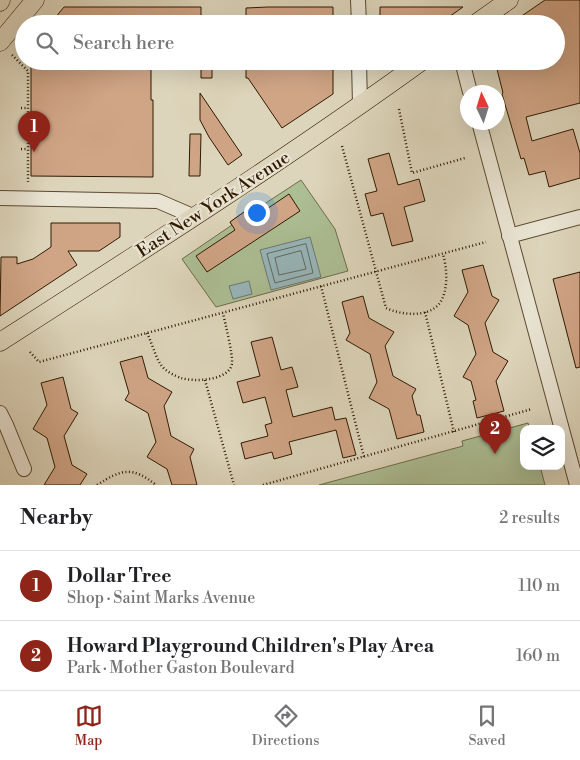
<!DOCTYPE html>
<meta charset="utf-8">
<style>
:root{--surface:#fff;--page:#f6f6f6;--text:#202124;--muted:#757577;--line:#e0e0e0;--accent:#8f2418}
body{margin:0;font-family:"Libre Bodoni",serif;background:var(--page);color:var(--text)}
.controls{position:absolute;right:15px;bottom:15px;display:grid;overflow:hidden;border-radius:10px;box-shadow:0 5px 20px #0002}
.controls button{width:45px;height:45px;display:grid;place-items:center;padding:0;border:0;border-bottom:1px solid var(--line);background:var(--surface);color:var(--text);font:25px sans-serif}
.compass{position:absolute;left:460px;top:85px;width:45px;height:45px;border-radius:50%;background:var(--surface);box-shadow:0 5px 20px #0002;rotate:356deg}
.you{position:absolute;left:256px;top:212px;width:18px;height:18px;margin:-12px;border:4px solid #fff;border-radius:50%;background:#1a73e8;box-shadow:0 0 0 8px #1a73e833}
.badge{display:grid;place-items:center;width:32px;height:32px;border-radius:50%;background:var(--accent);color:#fff;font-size:16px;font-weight:700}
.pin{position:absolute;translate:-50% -41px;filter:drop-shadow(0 1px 2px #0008)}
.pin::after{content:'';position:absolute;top:26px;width:18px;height:15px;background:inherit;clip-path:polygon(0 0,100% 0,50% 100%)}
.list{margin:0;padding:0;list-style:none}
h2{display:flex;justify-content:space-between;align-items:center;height:65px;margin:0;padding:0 20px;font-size:21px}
h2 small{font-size:16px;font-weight:400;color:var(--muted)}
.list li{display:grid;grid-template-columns:32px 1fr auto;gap:15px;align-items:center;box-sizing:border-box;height:70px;padding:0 20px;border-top:1px solid var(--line)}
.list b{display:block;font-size:19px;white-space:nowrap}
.list p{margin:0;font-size:16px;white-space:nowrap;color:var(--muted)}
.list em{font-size:16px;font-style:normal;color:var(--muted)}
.icon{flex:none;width:28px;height:28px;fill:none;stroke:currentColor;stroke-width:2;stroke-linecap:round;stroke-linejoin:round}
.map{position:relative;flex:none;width:580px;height:485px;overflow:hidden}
.search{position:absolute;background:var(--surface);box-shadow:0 5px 20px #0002;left:15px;right:15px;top:15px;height:55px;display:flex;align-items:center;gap:12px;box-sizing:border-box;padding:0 18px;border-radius:28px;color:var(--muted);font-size:19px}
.sheet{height:205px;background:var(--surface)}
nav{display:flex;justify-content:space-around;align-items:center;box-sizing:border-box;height:70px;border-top:1px solid var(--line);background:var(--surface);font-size:14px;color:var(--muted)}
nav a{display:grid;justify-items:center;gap:2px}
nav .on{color:var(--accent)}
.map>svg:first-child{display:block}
.green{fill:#acbe94;stroke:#6e6c4a}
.water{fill:#97b6bb;stroke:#6e7870}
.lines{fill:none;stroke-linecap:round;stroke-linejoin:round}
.shore{stroke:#64685e;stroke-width:1}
.building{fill:#d0a586;stroke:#301a00}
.minor-casing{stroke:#5b492f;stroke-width:16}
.major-casing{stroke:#301a00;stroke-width:19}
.path{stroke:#301a00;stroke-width:2.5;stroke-dasharray:1 2.5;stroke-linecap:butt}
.minor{stroke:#e9e4d3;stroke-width:14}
.major{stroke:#ddd5bb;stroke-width:18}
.labels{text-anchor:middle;stroke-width:4;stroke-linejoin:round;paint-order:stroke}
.street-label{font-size:18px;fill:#301a00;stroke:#e9e4d3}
</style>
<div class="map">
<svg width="580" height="485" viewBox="0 0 580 485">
<rect width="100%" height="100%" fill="#ddd5bb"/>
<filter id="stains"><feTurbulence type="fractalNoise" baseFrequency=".004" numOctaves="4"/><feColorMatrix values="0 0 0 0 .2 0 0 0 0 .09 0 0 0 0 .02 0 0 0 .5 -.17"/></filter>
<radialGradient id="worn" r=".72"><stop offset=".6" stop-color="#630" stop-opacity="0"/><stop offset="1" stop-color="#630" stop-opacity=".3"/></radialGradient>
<path class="green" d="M301,180L335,229L348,271L216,307L182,259L232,225L230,222L244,212L246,216Z
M528,423L530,429H524V466H540L545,485H319L463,446L462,441Z"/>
<path class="water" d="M310,237L321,277L271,290L260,250Z
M249,281L252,294L233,299L229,286Z"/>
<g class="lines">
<path class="shore" d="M306,244L313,273L275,283L267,254Z
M301,251L306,269L279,275L275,258Z"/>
</g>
<path class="building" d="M545,0H580V103L526,117L532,141L573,129L580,153V178L549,187L545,171L529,175L524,158L521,159L502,94L503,93L495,61H556V24H510Z
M64,7H201V24H50Z
M268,7H333V24H246V8Z
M380,7H463L439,24H380Z
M31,61H151V100H153V177L31,176Z
M201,61H212V78H201Z
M246,61H333V94L282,128L248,78H246Z
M200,93L242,155L228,165L209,137L200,120Z
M190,134H201L200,176H189Z
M389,153L398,185L419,179L425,201L404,207L413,241L392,246L383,213L371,216L365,194L377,191L368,159Z
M289,194L300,211L207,272L196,256L235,230L230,222L244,212L249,221Z
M51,223H120V237L99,251H68L77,265L0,316L1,257H17V264L33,259L51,247Z
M483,265L492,296L499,300L485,323L493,352L508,361L496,381L504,411L477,418L473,401L476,400L471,381L463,377L476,354L468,325L454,316L468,292L462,270Z
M580,272V367L576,368L553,279Z
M363,296L369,318L394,332L385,346L393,376L416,389L412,396L417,415H420L424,432L397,439L389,409L369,398L377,382L370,354L346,340L350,333L342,302Z
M272,337L281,370L292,367L298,387L286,390L293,417L332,407L335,420L346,418L356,455L343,458L336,430L289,442L292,454L274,459L272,452L245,459L241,443L268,436L265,425L272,423L265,397L243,403L237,382L260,376L251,342Z
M142,356L148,378L172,392L164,406L171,436L194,449L190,457L197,485H172L167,469L147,457L156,442L148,413L125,400L129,393L120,362Z
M63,377L71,409L78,413L64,436L72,465L87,474L80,485H44L55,467L47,438L33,429L47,405L41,383Z"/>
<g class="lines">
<g class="minor-casing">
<path id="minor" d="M358,0L359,24
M359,61L360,105
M462,61L470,92
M479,122L577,485
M0,198L158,201L195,217
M509,236L580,217
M0,413L6,425L24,469"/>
</g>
<g class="major-casing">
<path id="major" d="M0,2L1,0
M475,24L509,0
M0,42L35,0
M0,342C142,251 285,160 422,61"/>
</g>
<path class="path" d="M12,55L28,71V182
M21,108H28
M399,109L412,173L465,158
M342,146L386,308C401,315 427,318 439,304C449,291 447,268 443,254
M21,149H28
M321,286L364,457
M425,312L454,432
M147,333C152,343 155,356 161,365C165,371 175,376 181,378C194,382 230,381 232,363C233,354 225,323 223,313
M30,352L39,362L486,242
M205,380L234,485
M97,485C122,469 132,466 156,485
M263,485L532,409"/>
<use href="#minor" class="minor"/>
<use href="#major" class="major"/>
</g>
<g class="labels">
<g class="street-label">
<text transform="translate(213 204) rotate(-33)" y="6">East New York Avenue</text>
</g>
</g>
<rect width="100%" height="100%" filter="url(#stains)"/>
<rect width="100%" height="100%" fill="url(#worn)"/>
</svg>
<div class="controls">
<button><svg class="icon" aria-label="layers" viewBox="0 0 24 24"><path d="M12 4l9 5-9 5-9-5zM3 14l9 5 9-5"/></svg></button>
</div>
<svg class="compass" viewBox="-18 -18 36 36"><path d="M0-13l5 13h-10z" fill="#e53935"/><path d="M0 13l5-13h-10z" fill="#757577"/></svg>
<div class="you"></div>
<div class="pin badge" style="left:34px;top:152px">1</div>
<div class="pin badge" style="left:495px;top:454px">2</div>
<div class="search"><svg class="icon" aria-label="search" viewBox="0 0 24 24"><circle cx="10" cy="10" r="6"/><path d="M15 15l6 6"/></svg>Search here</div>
</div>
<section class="sheet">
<h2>Nearby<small>2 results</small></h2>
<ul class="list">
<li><span class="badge">1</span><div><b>Dollar Tree</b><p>Shop · Saint Marks Avenue</p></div><em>110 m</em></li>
<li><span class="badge">2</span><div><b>Howard Playground Children's Play Area</b><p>Park · Mother Gaston Boulevard</p></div><em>160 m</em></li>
</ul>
</section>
<nav>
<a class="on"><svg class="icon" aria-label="map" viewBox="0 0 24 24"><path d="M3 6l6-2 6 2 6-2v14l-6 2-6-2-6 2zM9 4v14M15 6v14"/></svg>Map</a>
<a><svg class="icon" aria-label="directions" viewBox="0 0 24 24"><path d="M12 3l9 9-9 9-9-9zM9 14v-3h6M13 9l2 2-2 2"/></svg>Directions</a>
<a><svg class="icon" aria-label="saved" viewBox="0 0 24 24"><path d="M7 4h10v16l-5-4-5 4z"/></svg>Saved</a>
</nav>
